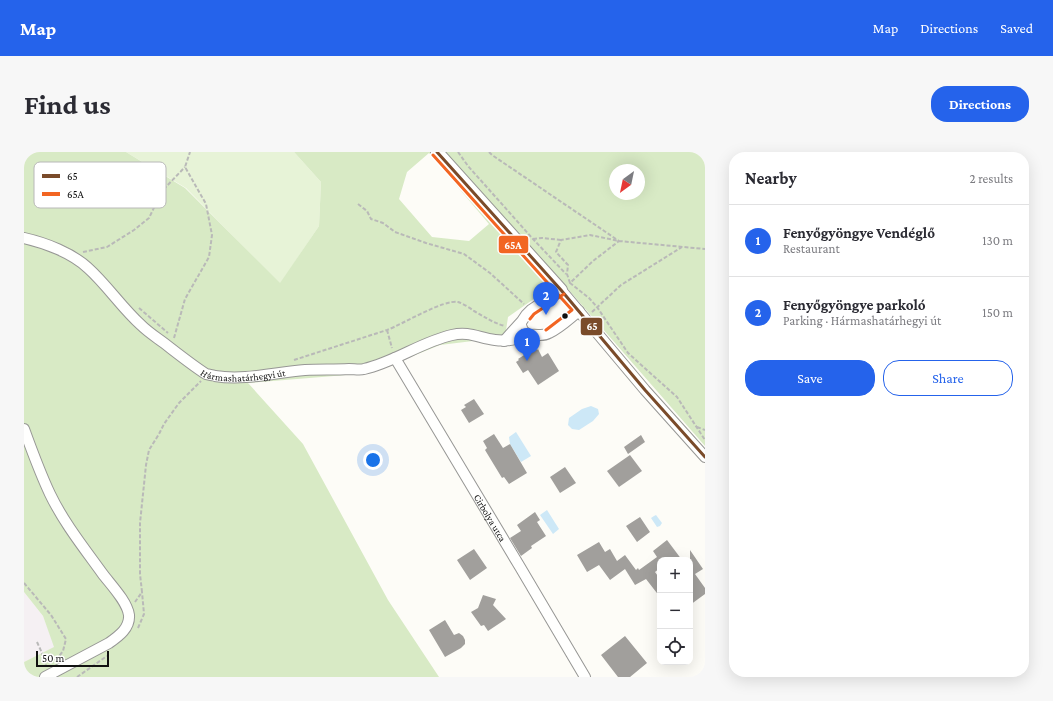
<!DOCTYPE html>
<meta charset="utf-8">
<style>
:root{--surface:#fff;--page:#f7f7f7;--text:#2b2b33;--muted:#7c7c81;--line:#e1e1e2;--accent:#2563eb}
body{margin:0;font-family:"Crimson Pro",serif;background:var(--page);color:var(--text)}
.controls{position:absolute;right:12px;bottom:12px;display:grid;overflow:hidden;border-radius:8px;box-shadow:0 4px 16px #0002}
.controls button{width:36px;height:36px;display:grid;place-items:center;padding:0;border:0;border-bottom:1px solid var(--line);background:var(--surface);color:var(--text);font:20px sans-serif}
.compass{position:absolute;left:585px;top:12px;width:36px;height:36px;border-radius:50%;background:var(--surface);box-shadow:0 4px 16px #0002;rotate:213deg}
.scale{position:absolute;left:12px;bottom:10px;width:73px;box-sizing:border-box;padding-left:4px;border:2px solid #111;border-top:0;font-size:11px;line-height:14px;white-space:nowrap;color:#111;-webkit-text-stroke:3px #fff;paint-order:stroke}
.you{position:absolute;left:349px;top:308px;width:14px;height:14px;margin:-10px;border:3px solid #fff;border-radius:50%;background:#1a73e8;box-shadow:0 0 0 6px #1a73e833}
.badge{display:grid;place-items:center;width:26px;height:26px;border-radius:50%;background:var(--accent);color:#fff;font-size:13px;font-weight:700}
.pin{position:absolute;translate:-50% -33px;filter:drop-shadow(0 1px 2px #0008)}
.pin::after{content:'';position:absolute;top:21px;width:14px;height:12px;background:inherit;clip-path:polygon(0 0,100% 0,50% 100%)}
.list{margin:0;padding:0;list-style:none}
h2{display:flex;justify-content:space-between;align-items:center;height:52px;margin:0;padding:0 16px;font-size:17px}
h2 small{font-size:13px;font-weight:400;color:var(--muted)}
.list li{display:grid;grid-template-columns:26px 1fr auto;gap:12px;align-items:center;box-sizing:border-box;height:72px;padding:0 16px;border-top:1px solid var(--line)}
.list b{display:block;font-size:15px;white-space:nowrap}
.list p{margin:0;font-size:13px;white-space:nowrap;color:var(--muted)}
.list em{font-size:13px;font-style:normal;color:var(--muted)}
.actions{display:flex;gap:8px;padding:12px 16px}
.actions a{flex:1;padding:9px 0;border:1px solid var(--accent);border-radius:16px;text-align:center;font-size:14px;color:var(--accent)}
.actions .main{background:var(--accent);color:#fff}
.icon{flex:none;width:22px;height:22px;fill:none;stroke:currentColor;stroke-width:2;stroke-linecap:round;stroke-linejoin:round}
.map{position:relative;flex:none;width:681px;height:525px;overflow:hidden;border-radius:16px}
header{display:flex;align-items:center;gap:24px;box-sizing:border-box;height:56px;padding:0 20px;background:var(--accent);color:#fff}
header strong{font-size:19px}
nav{display:flex;gap:22px;margin-inline-start:auto;font-size:14px}
.intro{display:flex;align-items:center;justify-content:space-between;box-sizing:border-box;height:96px;padding:0 24px}
h1{margin:0;font-size:28px}
.button{padding:10px 18px;border-radius:16px;background:var(--accent);color:#fff;font-size:14px;font-weight:700}
main{display:flex;gap:24px;padding:0 24px}
aside{flex:1;background:var(--surface);border-radius:16px;box-shadow:0 4px 16px #0002}
.map>svg:first-child{display:block}
.industrial{fill:#f5f0f3}
.green{fill:#e7f3d7}
.forest{fill:#d8eac5;fill-rule:evenodd}
.water{fill:#cde8f7}
.building{fill:#a19f9c}
.lines{fill:none;stroke-linecap:round;stroke-linejoin:round}
.service-casing{stroke:#979795;stroke-width:7}
.minor-casing{stroke:#979795;stroke-width:12}
.tertiary-casing{stroke:#979795;stroke-width:14}
.path{stroke:#b9b9b8;stroke-width:2;stroke-dasharray:4 2;stroke-linecap:butt}
.service{stroke:#fffffe;stroke-width:5}
.minor{stroke:#fffffe;stroke-width:10}
.tertiary{stroke:#fffffe;stroke-width:12}
.bus-1-casing{stroke:#fff;stroke-width:6}
.bus-2-casing{stroke:#fff;stroke-width:6}
.bus-1{stroke:#7a4b2a;stroke-width:3}
.bus-2{stroke:#f26522;stroke-width:3}
.bus-dot{fill:#111;stroke:#fff;stroke-width:1.5}
.labels{text-anchor:middle;stroke-width:4;stroke-linejoin:round;paint-order:stroke}
.street-label{font-size:10px;fill:#111;stroke:#fff}
.key{fill:#fff;stroke:#b8b8b8;stroke-width:1}
.key-label{font-size:11px;fill:#111}
.line-badge{stroke:#fff;stroke-width:1.5}
.badge-label{font-size:11px;text-anchor:middle;font-weight:bold;fill:#fff}
</style>
<header>
<strong>Map</strong>
<nav><a>Map</a><a>Directions</a><a>Saved</a></nav>
</header>
<div class="intro"><h1>Find us</h1><a class="button">Directions</a></div>
<main>
<div class="map">
<svg width="681" height="525" viewBox="0 0 681 525">
<rect width="100%" height="100%" fill="#fdfcf7"/>
<path class="industrial" d="M0,440L19,464L31,495L0,510Z"/>
<path class="green" d="M102,0H270L297,30L295,74L256,132L162,36Z"/>
<path class="forest" d="M0,0H102L161,36L256,131L295,74L297,30L270,0H681V294L536,128L527,135L484,165L480,192L449,189L416,193L347,221L224,231L279,292L364,448L415,525H0V510L30,495L19,464L0,440ZM405,1L465,72L445,89L408,85L375,47L383,20ZM591,18H615V42H591Z"/>
<path class="water" d="M567,254L574,257L575,262L569,269L555,278L548,277L544,273L545,266L558,257Z
M492,280L507,304L497,310L486,292L485,285Z
M523,358L535,377L529,382L516,363Z
M632,363L638,371L636,374L633,375L627,366L630,364Z"/>
<path class="building" d="M511,196L513,198L514,197L518,205L524,201L535,219L514,233L504,218L499,221L492,210L495,208L494,207Z
M450,247L460,262L445,271L437,258L442,255L440,253Z
M470,282L479,296L486,292L503,321L485,332L480,325L478,326L461,298L463,296L459,289Z
M617,283L621,290L604,302L600,295Z
M606,303L618,319L595,335L583,319Z
M541,315L552,331L536,341L526,325Z
M511,360L516,368L513,370L522,384L507,394L508,396L497,404L486,386L497,379L493,373Z
M616,365L626,380L613,390L602,374Z
M643,388L658,408H636V416L631,420L636,427V445L622,427L611,433L601,417L586,428L575,413L563,420L553,403L575,390L581,400L586,397L593,409L601,403L612,418L614,416L615,418L633,405L629,399Z
M450,397L463,416L446,428L433,408Z
M666,398L679,417L671,422L681,436V442L666,453Z
M459,443L472,447L469,453L482,467L464,479L460,473L457,474L447,460L454,456Z
M421,468L430,483L435,481L439,484L441,488V492L437,496L421,505L405,478Z
M601,484L623,511L606,525H594L577,503Z"/>
<g class="lines">
<g class="service-casing">
<path id="service" d="M498,169L501,177L508,182"/>
</g>
<g class="minor-casing">
<g id="minor">
<path id="s1" d="M0,86C22,91 48,101 64,116C83,133 98,156 117,173C124,180 132,185 140,191C153,201 168,213 182,222C185,223 189,223 191,224C221,229 252,220 281,218C296,217 310,218 325,217C330,217 336,218 340,217C371,210 397,190 428,183C445,179 455,186 471,188C485,190 494,186 507,183C514,182 518,185 525,181C536,176 546,166 555,159"/>
<path d="M480,189L498,169L502,163L507,158L537,138L621,238L681,305"/>
<path id="s2" d="M371,206L496,415L561,525"/>
<path d="M0,277C8,299 16,321 26,342C40,371 60,396 78,421C86,432 103,449 105,463C106,476 95,484 85,491L21,525"/>
</g>
</g>
<g class="tertiary-casing">
<path id="tertiary" d="M413,0L537,138"/>
</g>
<path class="path" d="M434,0L444,14L509,87L542,122
M465,0L468,3L595,89L569,109L546,131L565,146L573,155L604,201L653,245L681,288
M334,52L343,59L347,67L359,71L371,80L402,91L440,102L466,121L500,152
M509,87L518,86L537,88
M59,100L83,95L110,78L125,66L138,39L161,15
M546,131L543,122L544,113L532,100L537,88L566,83L595,89L681,97
M115,156L144,181
M568,160L597,133L658,95
M363,178L368,196
M150,186L161,147L185,105L188,83L182,52L161,15L166,0
M270,208L363,178C379,172 420,147 434,150C440,152 446,156 450,159C461,165 469,171 481,174
M673,275L681,278
M0,431L27,463L42,487L39,499L33,507
M111,450L118,440L116,422V371L122,313L125,298L135,282L140,272L155,251L177,229
M114,476L120,462L118,440
M13,490L18,501L22,513
M53,525L83,504"/>
<use href="#service" class="service"/>
<use href="#minor" class="minor"/>
<use href="#tertiary" class="tertiary"/>
<g class="bus-1-casing">
<path id="bus-1" d="M413,0L537,138L621,238L681,305"/>
</g>
<g class="bus-2-casing">
<path id="bus-2" d="M409,3L548,158L522,178
M506,167L510,162L540,142"/>
</g>
<use href="#bus-1" class="bus-1"/>
<use href="#bus-2" class="bus-2"/>
</g>
<circle class="bus-dot" cx="541" cy="164" r="3.5"/>
<g class="labels">
<g class="street-label">
<text dy="4" stroke="none"><textPath href="#s1" startOffset="268">Hármashatárhegyi út</textPath></text>
<text dy="4" stroke="none"><textPath href="#s2" startOffset="186">Cirbolya utca</textPath></text>
</g>
</g>
<rect x="10" y="10" width="132" height="46" rx="6" class="key"/>
<rect x="18" y="22" width="18" height="4" fill="#7a4b2a"/>
<rect x="18" y="40" width="18" height="4" fill="#f26522"/>
<g class="key-label">
<text x="43" y="28">65</text>
<text x="43" y="46">65A</text>
</g>
<g class="line-badge">
<rect x="474" y="83" width="31" height="19" rx="4" fill="#f26522"/>
<rect x="556" y="165" width="23" height="19" rx="4" fill="#7a4b2a"/>
</g>
<g class="badge-label">
<text x="489" y="97">65A</text>
<text x="568" y="178">65</text>
</g>
</svg>
<div class="controls">
<button>+</button>
<button>−</button>
<button><svg class="icon" aria-label="locate" viewBox="0 0 24 24"><circle cx="12" cy="12" r="6"/><path d="M12 2v4M12 18v4M2 12h4M18 12h4"/></svg></button>
</div>
<svg class="compass" viewBox="-18 -18 36 36"><path d="M0-13l5 13h-10z" fill="#e53935"/><path d="M0 13l5-13h-10z" fill="#7c7c81"/></svg>
<div class="scale">50 m</div>
<div class="you"></div>
<div class="pin badge" style="left:503px;top:209px">1</div>
<div class="pin badge" style="left:522px;top:163px">2</div>
</div>
<aside>
<h2>Nearby<small>2 results</small></h2>
<ul class="list">
<li><span class="badge">1</span><div><b>Fenyőgyöngye Vendéglő</b><p>Restaurant</p></div><em>130 m</em></li>
<li><span class="badge">2</span><div><b>Fenyőgyöngye parkoló</b><p>Parking · Hármashatárhegyi út</p></div><em>150 m</em></li>
</ul>
<div class="actions"><a class="main">Save</a><a>Share</a></div>
</aside>
</main>
